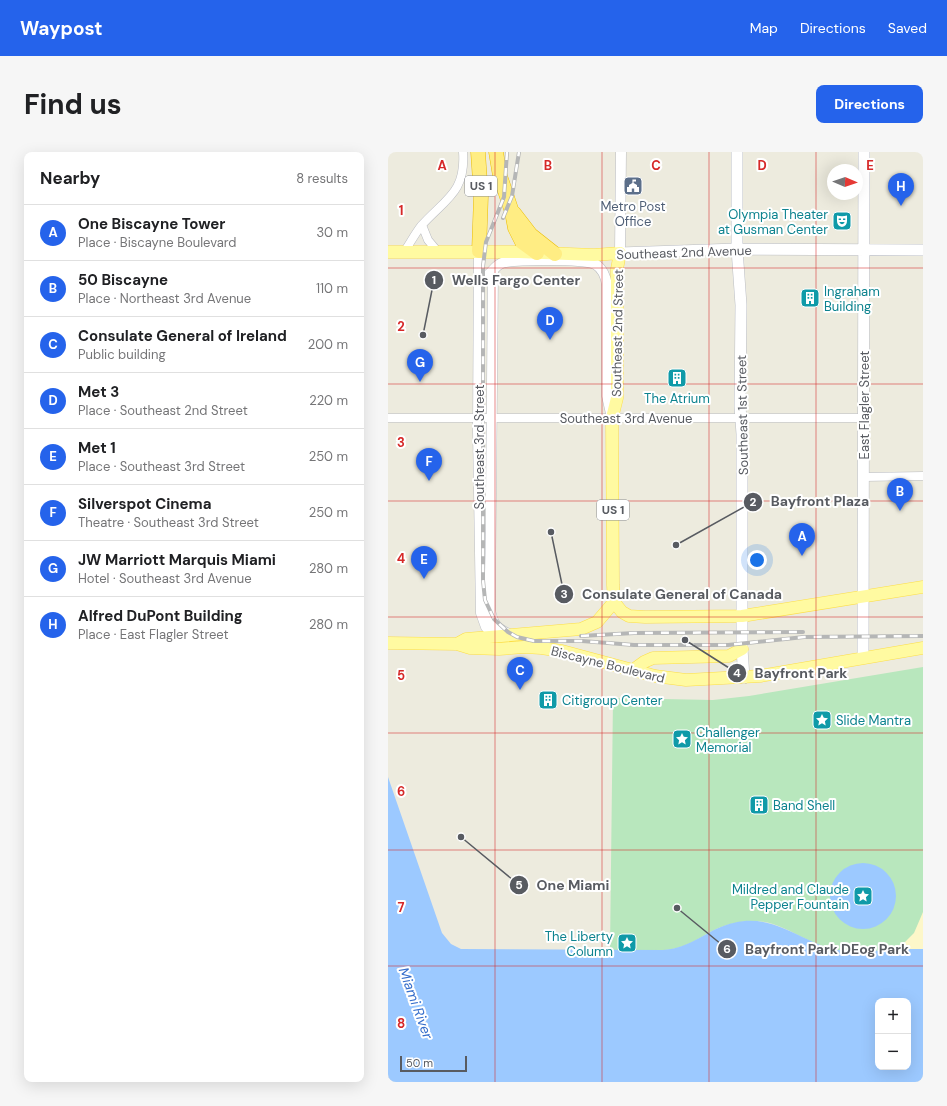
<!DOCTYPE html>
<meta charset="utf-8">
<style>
:root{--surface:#fff;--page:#f6f6f6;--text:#202124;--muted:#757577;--line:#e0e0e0;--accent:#2563eb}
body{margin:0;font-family:"DM Sans",sans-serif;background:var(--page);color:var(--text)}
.controls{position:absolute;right:12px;bottom:12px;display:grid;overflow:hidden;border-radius:8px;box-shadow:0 4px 16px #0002}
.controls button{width:36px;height:36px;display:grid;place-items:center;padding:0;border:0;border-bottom:1px solid var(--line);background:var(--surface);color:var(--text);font:20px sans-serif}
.compass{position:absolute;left:439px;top:12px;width:36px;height:36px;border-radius:50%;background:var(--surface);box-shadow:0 4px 16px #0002;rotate:92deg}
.scale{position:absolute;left:12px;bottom:10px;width:67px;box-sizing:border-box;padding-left:4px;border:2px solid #585b61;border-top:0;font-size:11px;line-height:14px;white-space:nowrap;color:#585b61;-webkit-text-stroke:3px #fff;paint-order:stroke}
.you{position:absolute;left:369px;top:408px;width:14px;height:14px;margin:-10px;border:3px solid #fff;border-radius:50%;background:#1a73e8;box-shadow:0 0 0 6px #1a73e833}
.badge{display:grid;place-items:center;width:26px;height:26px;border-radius:50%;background:var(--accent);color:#fff;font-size:13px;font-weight:700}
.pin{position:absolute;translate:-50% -33px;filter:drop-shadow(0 1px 2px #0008)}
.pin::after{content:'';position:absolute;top:21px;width:14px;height:12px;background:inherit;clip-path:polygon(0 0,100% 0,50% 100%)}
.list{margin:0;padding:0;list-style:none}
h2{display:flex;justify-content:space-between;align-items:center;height:52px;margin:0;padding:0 16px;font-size:17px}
h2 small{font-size:13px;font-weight:400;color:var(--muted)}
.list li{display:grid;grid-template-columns:26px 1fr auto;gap:12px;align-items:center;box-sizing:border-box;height:56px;padding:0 16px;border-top:1px solid var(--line)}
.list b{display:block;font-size:15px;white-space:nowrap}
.list p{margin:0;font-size:13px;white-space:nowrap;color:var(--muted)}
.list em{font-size:13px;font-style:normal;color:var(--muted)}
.map{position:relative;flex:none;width:535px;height:930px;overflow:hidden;border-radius:8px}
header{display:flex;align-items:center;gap:24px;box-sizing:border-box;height:56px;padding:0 20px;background:var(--accent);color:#fff}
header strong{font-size:19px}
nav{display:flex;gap:22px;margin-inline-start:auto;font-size:14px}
.intro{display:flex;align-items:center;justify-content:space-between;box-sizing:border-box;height:96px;padding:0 24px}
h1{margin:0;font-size:28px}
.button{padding:10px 18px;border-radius:8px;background:var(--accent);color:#fff;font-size:14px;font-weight:700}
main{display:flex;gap:24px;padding:0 24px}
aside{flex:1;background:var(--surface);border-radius:8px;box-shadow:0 4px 16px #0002}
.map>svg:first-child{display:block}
.green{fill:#b8e7bd}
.sand{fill:#fdf7c9}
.water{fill:#9cc9ff;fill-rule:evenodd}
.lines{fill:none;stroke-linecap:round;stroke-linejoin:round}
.ferry{stroke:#366ecb;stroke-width:1;stroke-dasharray:5 4;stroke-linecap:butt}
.minor-casing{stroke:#babcc2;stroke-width:9}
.tertiary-casing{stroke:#babcc2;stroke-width:11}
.secondary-casing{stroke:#babdc4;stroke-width:12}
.primary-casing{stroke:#fdde47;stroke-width:13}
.motorway-casing{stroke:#ebbc00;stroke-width:15}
.minor{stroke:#fff;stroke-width:8}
.tertiary{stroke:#fff;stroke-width:10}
.secondary{stroke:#fff;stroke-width:11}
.primary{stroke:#fffaa1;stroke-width:12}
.motorway{stroke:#ffed83;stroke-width:14}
.rail-casing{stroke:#b5b6b6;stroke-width:4}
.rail{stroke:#fff;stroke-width:2.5;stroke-dasharray:8;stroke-linecap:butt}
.grid{fill:none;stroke:#d62828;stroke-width:1;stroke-opacity:0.55}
.labels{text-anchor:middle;stroke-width:4;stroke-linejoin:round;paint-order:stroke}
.shield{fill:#fff;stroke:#8a8c90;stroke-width:1}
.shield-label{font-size:12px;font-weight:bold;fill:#585b61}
.service-label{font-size:13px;fill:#4e5e75;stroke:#fff}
.culture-label{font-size:13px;fill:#0d838f;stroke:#fff;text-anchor:start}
.street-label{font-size:13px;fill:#585b61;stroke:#fff}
.water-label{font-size:14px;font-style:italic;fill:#366ecb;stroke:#fff}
.grid-label{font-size:13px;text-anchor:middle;font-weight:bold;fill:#d62828;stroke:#fff;stroke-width:4;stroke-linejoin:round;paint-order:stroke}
.leader{fill:none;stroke:#585b61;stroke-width:1.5}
.callout-dot{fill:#585b61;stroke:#fff;stroke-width:1.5}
.mark-label{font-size:12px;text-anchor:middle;font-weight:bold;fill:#fff}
.callout-label{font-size:14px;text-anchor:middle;font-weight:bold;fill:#585b61;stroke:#fff;stroke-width:4;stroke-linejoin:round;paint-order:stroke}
</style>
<header>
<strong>Waypost</strong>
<nav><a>Map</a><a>Directions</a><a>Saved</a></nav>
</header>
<div class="intro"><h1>Find us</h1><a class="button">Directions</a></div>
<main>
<aside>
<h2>Nearby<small>8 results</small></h2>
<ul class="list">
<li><span class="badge">A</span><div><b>One Biscayne Tower</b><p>Place · Biscayne Boulevard</p></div><em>30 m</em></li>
<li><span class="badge">B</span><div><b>50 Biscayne</b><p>Place · Northeast 3rd Avenue</p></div><em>110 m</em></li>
<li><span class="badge">C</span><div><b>Consulate General of Ireland</b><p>Public building</p></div><em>200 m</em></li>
<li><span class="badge">D</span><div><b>Met 3</b><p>Place · Southeast 2nd Street</p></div><em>220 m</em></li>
<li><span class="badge">E</span><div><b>Met 1</b><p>Place · Southeast 3rd Street</p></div><em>250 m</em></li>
<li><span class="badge">F</span><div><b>Silverspot Cinema</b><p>Theatre · Southeast 3rd Street</p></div><em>250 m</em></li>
<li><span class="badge">G</span><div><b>JW Marriott Marquis Miami</b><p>Hotel · Southeast 3rd Avenue</p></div><em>280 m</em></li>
<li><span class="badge">H</span><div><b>Alfred DuPont Building</b><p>Place · East Flagler Street</p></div><em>280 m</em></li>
</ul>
</aside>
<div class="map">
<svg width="535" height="930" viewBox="0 0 535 930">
<rect width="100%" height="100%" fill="#edebde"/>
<path class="green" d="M535,515V797H510L507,799L442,798C435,793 428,792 420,788C389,773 373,762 336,774C319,779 307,792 289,796C268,801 244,798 222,798L225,546L325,548L361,544Z"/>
<path class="sand" d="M535,760V797H510L526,781Z"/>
<path class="water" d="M0,625L54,781L63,792L73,797L275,798C298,796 308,787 328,777C366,760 387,772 421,788C428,792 435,793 442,798L506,799L510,797H535V930H0ZM490,849H520V915H490Z
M442 744a33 33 0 1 1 66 0a33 33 0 1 1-66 0Z"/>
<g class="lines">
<path class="ferry" d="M0,925L2,930"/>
<g class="minor-casing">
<path id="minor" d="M34,73L40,88L50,100
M16,100C22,91 27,82 33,74C57,47 78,41 75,0
M0,266H476
M476,325L535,324"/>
</g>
<g class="tertiary-casing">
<path id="tertiary" d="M91,99L90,279L93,461L98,475L108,484
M232,101L233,0
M105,119L102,457C104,472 109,477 123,483
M100,123C105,119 108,113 114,111C128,107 194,107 207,112C214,116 218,125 219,133V244L224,266"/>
</g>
<g class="secondary-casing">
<path id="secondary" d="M349,0V97L353,153L352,254L354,282V497L356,526
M232,101L349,97L535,98
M475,506L476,0"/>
</g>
<g class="primary-casing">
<path id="primary" d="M0,100H131L206,103L232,101L229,117V246L224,266L225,433L226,450L234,460L241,464L257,465L354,464L535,435
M0,491L69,492L82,496L111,497L136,495L153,496L174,499L267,524L298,528L372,524L535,496
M69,492L78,487L193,477L209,470L226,450
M245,518L256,510L265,506L341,504L354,497"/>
</g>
<g class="motorway-casing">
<path id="motorway" d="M90,0L93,44L91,99
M108,0L112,24L124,60L127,76L134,90L149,101
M126,61L143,83L167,102"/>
</g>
<use href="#minor" class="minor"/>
<use href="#tertiary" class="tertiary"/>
<use href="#secondary" class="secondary"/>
<use href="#primary" class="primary"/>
<use href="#motorway" class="motorway"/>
<g class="rail-casing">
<path id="rail" d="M119,0L116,45L98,90L95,114V428L97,448L106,467L120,480L129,485L146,489H194L246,493H340L416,485L535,484
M115,66L124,44L131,0
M193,484L246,481L415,480"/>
</g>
<use href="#rail" class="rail"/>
</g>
<path class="grid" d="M107,0V930M214,0V930M321,0V930M428,0V930M0,116H535M0,232H535M0,349H535M0,465H535M0,581H535M0,698H535M0,814H535"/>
<defs>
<g id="civic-square" transform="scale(1)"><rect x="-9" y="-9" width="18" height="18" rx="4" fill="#5c6f8a" stroke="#fff"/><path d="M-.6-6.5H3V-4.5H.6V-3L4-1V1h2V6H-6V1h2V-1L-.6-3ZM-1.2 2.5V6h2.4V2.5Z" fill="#fff"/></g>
<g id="theatre-square" transform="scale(1)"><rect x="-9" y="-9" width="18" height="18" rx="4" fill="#0f9aa8" stroke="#fff"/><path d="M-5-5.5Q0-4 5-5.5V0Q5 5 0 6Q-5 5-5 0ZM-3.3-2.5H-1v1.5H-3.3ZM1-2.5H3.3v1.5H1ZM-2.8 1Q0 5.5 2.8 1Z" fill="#fff"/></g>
<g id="building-square" transform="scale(1)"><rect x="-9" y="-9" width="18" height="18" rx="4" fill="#0f9aa8" stroke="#fff"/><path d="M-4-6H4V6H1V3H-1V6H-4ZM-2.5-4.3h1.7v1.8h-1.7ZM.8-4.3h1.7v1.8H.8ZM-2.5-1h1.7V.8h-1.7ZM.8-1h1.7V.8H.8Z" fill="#fff"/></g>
<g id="sight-square" transform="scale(1)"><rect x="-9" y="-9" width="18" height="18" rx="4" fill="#0f9aa8" stroke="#fff"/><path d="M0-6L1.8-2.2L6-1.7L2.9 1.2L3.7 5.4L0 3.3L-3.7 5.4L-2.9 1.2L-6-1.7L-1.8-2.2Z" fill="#fff"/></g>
</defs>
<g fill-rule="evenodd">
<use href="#civic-square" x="245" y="34"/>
<use href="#theatre-square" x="454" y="69"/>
<use href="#building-square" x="422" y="146"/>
<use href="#building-square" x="289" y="226"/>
<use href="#building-square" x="160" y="548"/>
<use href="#sight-square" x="434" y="568"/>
<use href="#sight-square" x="294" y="587"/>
<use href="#building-square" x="371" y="653"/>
<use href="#sight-square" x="475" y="744"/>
<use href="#sight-square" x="239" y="791"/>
</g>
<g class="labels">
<g class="shield">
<rect x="77" y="24" width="32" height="20" rx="3"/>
<rect x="209" y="348" width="32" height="20" rx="3"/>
</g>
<g class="shield-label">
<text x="93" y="38">US 1</text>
<text x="225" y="362">US 1</text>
</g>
<g class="service-label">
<text x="245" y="59">Metro Post<tspan x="245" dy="15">Office</tspan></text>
</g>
<g class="culture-label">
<text x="440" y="67" text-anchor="end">Olympia Theater<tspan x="440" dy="15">at Gusman Center</tspan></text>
<text x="436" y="144">Ingraham<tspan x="436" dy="15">Building</tspan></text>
<text x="289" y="251" text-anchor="middle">The Atrium</text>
<text x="174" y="553">Citigroup Center</text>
<text x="448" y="573">Slide Mantra</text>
<text x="308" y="585">Challenger<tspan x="308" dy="15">Memorial</tspan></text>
<text x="385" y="658">Band Shell</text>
<text x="461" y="742" text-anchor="end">Mildred and Claude<tspan x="461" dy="15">Pepper Fountain</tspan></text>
<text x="225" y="789" text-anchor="end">The Liberty<tspan x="225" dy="15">Column</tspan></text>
</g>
<g class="street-label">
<text transform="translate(296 100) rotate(-2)" y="5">Southeast 2nd Avenue</text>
<text transform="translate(229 181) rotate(-89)" y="5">Southeast 2nd Street</text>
<text transform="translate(476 253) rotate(-90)" y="5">East Flagler Street</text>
<text transform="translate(354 263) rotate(-91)" y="5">Southeast 1st Street</text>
<text x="238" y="271">Southeast 3rd Avenue</text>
<text transform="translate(91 295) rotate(-90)" y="5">Southeast 3rd Street</text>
<text transform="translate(220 512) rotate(14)" y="5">Biscayne Boulevard</text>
</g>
<g class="water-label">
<text transform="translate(28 851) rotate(70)" y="5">Miami River</text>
</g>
</g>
<g class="grid-label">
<text x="54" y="18">A</text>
<text x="160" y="18">B</text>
<text x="268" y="18">C</text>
<text x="374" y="18">D</text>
<text x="482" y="18">E</text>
<text x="13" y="63">1</text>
<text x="13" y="179">2</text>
<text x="13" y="295">3</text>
<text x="13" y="411">4</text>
<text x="13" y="528">5</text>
<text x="13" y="644">6</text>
<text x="13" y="760">7</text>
<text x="13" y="876">8</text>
</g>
<path class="leader" d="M35 183L46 128M288 393L365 350M163 380L176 442M297 488L349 521M73 685L131 733M289 756L339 797"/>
<g class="callout-dot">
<circle cx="35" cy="183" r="4"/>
<circle cx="288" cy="393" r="4"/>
<circle cx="163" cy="380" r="4"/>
<circle cx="297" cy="488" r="4"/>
<circle cx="73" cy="685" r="4"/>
<circle cx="289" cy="756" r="4"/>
<circle cx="46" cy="128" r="10"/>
<circle cx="365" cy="350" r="10"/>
<circle cx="176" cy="442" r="10"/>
<circle cx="349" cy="521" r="10"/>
<circle cx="131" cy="733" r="10"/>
<circle cx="339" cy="797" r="10"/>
</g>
<g class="mark-label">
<text x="46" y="132">1</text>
<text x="365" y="354">2</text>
<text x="176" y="446">3</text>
<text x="349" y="525">4</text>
<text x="131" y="737">5</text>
<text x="339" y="801">6</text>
</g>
<g class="callout-label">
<text x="128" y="133">Wells Fargo Center</text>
<text x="432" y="354">Bayfront Plaza</text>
<text x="294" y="447">Consulate General of Canada</text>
<text x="413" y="526">Bayfront Park</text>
<text x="185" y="738">One Miami</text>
<text x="439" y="802">Bayfront Park DEog Park</text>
</g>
</svg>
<div class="controls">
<button>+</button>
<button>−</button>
</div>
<svg class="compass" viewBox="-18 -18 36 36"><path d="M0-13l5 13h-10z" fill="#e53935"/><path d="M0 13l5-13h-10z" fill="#757577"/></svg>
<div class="scale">50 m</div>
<div class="you"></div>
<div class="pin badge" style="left:414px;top:404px">A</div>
<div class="pin badge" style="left:512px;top:359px">B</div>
<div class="pin badge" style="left:132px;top:538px">C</div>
<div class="pin badge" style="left:162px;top:188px">D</div>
<div class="pin badge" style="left:36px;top:427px">E</div>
<div class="pin badge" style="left:41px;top:329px">F</div>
<div class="pin badge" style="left:32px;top:230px">G</div>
<div class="pin badge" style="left:513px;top:54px">H</div>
</div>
</main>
